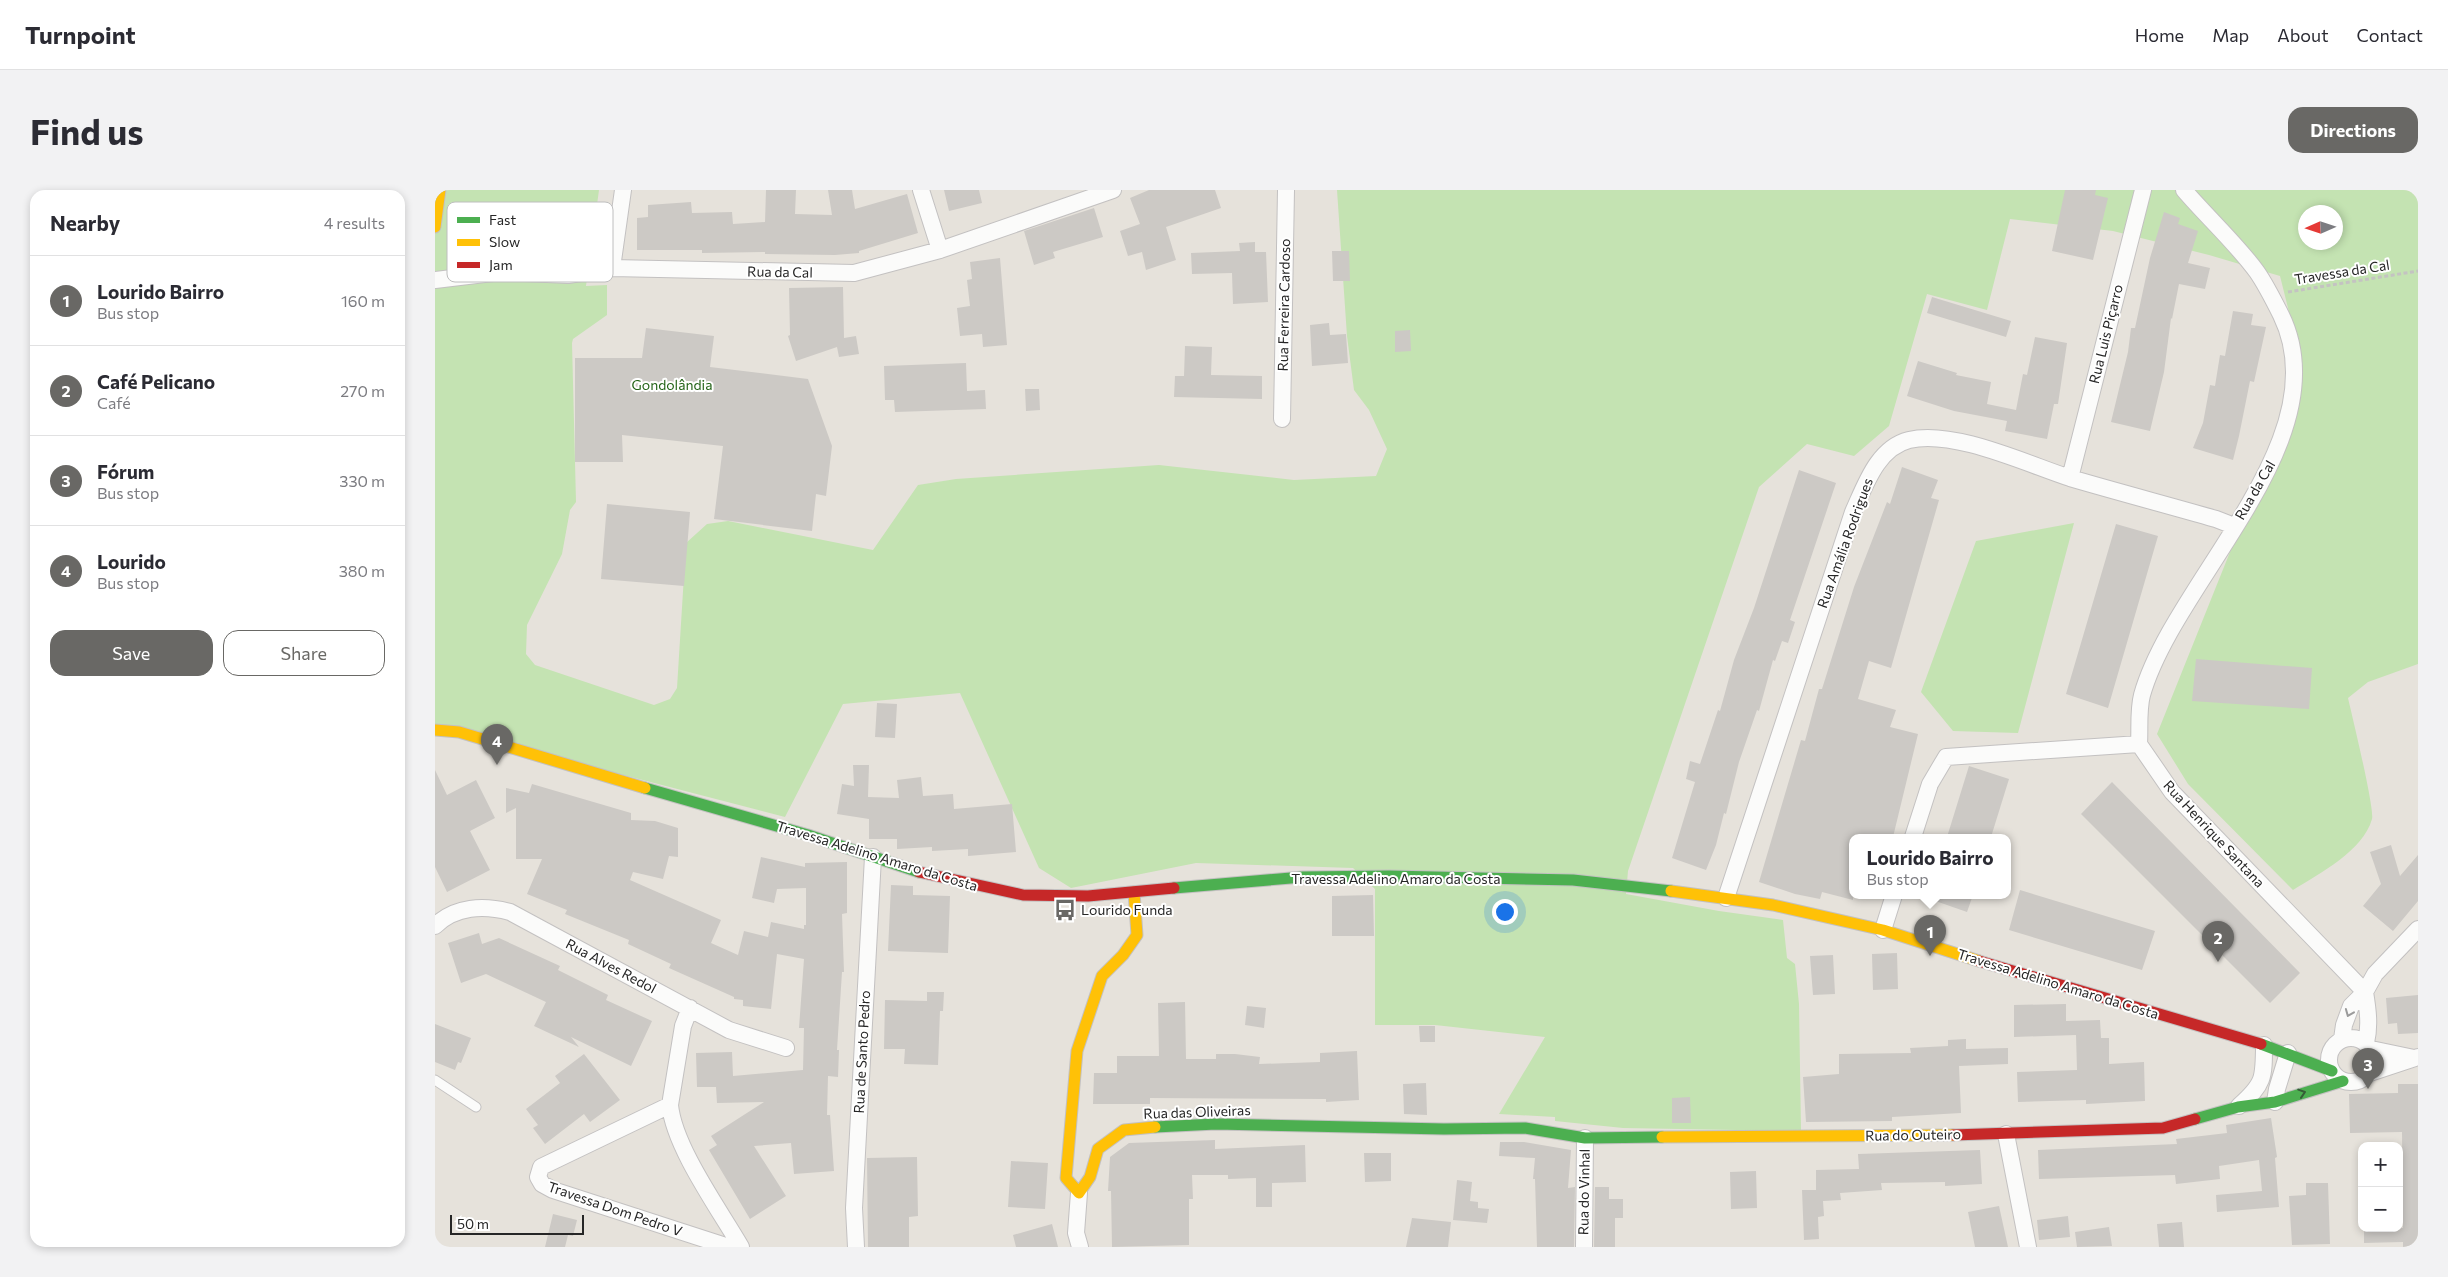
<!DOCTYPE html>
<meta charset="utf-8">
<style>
:root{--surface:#fff;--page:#f2f2f3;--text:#2b2b33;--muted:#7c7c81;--line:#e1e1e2;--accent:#696865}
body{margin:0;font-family:Commissioner,sans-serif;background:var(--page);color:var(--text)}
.controls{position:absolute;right:15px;bottom:15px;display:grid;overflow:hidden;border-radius:10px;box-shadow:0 2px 8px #0003}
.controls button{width:45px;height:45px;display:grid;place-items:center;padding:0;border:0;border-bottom:1px solid var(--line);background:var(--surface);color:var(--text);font:25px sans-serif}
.compass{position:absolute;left:1863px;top:15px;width:45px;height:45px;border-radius:50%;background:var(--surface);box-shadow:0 2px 8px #0003;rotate:267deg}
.scale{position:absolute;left:15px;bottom:12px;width:134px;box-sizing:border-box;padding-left:5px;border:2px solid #262626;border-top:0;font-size:14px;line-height:18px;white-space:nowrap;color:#262626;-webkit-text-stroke:4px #fff;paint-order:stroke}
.you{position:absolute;left:1069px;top:721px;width:18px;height:18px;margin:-12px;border:4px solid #fff;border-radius:50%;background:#1a73e8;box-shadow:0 0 0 8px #1a73e833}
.badge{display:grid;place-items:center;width:32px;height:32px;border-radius:50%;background:var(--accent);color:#fff;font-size:16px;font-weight:700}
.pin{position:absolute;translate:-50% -41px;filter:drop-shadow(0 1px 2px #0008)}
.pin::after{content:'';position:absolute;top:26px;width:18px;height:15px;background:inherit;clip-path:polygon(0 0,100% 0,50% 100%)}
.popup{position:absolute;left:1414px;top:644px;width:162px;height:65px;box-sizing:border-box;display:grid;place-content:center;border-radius:10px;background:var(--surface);filter:drop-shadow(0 1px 4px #0005);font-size:16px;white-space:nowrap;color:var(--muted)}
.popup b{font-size:19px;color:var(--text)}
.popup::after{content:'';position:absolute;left:50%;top:100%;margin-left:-10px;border:10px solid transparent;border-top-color:var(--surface)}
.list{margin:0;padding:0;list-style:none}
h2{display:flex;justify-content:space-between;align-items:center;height:65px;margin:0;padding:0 20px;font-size:21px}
h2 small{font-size:16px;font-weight:400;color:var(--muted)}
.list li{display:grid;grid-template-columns:32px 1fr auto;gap:15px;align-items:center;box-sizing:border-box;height:90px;padding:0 20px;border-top:1px solid var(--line)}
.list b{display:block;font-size:19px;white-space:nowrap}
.list p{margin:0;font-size:16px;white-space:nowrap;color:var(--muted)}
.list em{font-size:16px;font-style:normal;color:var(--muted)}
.actions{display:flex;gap:10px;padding:15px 20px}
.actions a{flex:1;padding:11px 0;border:1px solid var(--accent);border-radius:15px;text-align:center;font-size:18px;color:var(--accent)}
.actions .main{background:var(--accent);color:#fff}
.map{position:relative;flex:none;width:1983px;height:1057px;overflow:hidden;border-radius:15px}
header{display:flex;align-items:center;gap:30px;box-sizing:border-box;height:70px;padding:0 25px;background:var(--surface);border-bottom:1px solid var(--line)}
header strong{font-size:24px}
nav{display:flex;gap:28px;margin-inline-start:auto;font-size:18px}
.intro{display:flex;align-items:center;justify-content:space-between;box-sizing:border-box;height:120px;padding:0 30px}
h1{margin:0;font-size:35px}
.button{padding:12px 22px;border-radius:15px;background:var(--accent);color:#fff;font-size:18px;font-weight:700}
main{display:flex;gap:30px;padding:0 30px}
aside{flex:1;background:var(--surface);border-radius:15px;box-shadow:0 2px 8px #0003}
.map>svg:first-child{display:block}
.green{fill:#c4e3b2;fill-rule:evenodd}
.building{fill:#ccc9c5}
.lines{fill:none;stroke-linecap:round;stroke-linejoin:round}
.lane-casing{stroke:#c3c1c1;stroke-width:11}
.street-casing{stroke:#c3c1c1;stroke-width:18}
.fast-casing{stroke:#c3c1c1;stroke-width:13}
.slow-casing{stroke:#c3c1c1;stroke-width:13}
.jam-casing{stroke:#c3c1c1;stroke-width:13}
.path{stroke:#c4c3c2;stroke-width:3;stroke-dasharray:4 2.5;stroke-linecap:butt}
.lane{stroke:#fbfbfa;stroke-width:9}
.street{stroke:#fbfbfa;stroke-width:16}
.fast{stroke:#4caf50;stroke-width:11}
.slow{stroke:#ffc107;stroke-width:11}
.jam{stroke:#c62828;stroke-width:11}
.oneway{stroke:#9b9b9b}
.oneway2{stroke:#355d37}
.labels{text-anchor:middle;stroke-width:4;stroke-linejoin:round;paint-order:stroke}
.street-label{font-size:14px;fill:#262626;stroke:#fff}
.park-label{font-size:14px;fill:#236317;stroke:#fff}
.poi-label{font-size:14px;fill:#262626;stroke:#fff;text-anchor:start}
.key{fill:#fff;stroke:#bebebe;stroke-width:1}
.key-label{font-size:14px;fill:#262626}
</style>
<header>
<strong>Turnpoint</strong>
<nav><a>Home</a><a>Map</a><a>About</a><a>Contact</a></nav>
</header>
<div class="intro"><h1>Find us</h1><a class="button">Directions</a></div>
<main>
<aside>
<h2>Nearby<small>4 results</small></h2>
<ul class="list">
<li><span class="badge">1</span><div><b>Lourido Bairro</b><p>Bus stop</p></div><em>160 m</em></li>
<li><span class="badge">2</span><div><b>Café Pelicano</b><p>Café</p></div><em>270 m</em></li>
<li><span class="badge">3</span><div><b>Fórum</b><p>Bus stop</p></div><em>330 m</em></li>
<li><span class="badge">4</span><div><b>Lourido</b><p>Bus stop</p></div><em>380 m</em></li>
</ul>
<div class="actions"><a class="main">Save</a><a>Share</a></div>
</aside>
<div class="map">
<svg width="1983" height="1057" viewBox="0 0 1983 1057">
<rect width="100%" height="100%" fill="#e6e2db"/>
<path class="green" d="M0,0H164L151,96L172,95V125L138,149L137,153L141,312L135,320L127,364L92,435L91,464L100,475L219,515L235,509L242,498L251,353L272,334L293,331L438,360L483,295L521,289L724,275L859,290L941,286L952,259L934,220L919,200L912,146L902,0H1983V474L1933,492L1913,508C1917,525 1940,620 1937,629C1928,661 1885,683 1858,700L1753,594L1722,544L1803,342L1816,319L1861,174L1856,130L1845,86L1774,65L1678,41L1575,29L1552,120L1492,104L1454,236L1419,266L1372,254L1324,297L1193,681L1191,704L1284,721L1348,730L1352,768L1360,774L1364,814L1366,941L1188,938L1120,931V927L1064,924L1110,847L1000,835H940V699L918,678L761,673L636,698L604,678L525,503L408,514L350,627L0,536ZM1870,22H1900V52H1870Z
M1639,333L1583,543L1518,541L1486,502L1541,351Z"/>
<path class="building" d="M331,0H361L360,24L397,25L393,0H417L420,19L472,4L483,43L424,61V63L400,65L330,64V62L267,63V60H202V28L213,27V15L256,12L257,23L297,22L298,34L330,32Z
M509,0H544L547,13L514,21Z
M714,0H780L786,18L731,37L741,70L711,80L707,62L693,66L685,41L705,34L695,8Z
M1630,0H1661L1660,5L1673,8L1658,70L1617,61Z
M659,18L668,47L618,62L620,68L599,75L589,41Z
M1729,22L1745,28L1743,34L1763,41L1753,73L1775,78L1770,99L1744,94L1737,129L1736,128L1729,182L1715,241L1676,232L1693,162L1696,138H1700L1715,68Z
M820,52V62H831L833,112L798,114L797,83L757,84L756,63L805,61L804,53Z
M897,61H914L915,91H898Z
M565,68L572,155L548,157L547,144L525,146L522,118L535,116L532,90L537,89L535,72Z
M408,97L409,148L421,146L424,164L404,167L402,157L361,171L353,146L355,145L354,98Z
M1497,107L1576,131L1571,147L1492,123Z
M1798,121L1818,124L1816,135L1831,137L1819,192L1815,191L1804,246L1798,270L1758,258L1768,233L1775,195L1780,196L1785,165L1790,166Z
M894,133L895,145L911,144L913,173L877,176L875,135Z
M211,138L279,146L275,177L373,189L397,256L391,306L381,304L377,341L279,329L288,256L187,245L188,272H140V168H207Z
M975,140L976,161L960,162V141Z
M1600,147L1632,153L1623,214H1619L1612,249L1570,241L1572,231L1519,221L1472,206L1483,171L1522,183L1521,185L1556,192L1552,214L1581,220L1588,184L1592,185Z
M750,156L777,157L776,185L827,186V209L739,207L740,186H749Z
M531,173L532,201L550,200L551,219L460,222L459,210H450L449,176Z
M590,199H604L605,220L591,221Z
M1467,277L1503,290L1496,308L1504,310L1456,478L1434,471L1423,509L1461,520L1455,537L1483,544L1458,647H1418V710L1387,702L1385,709L1360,704L1324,692L1366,550L1370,551L1384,499H1387L1419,397L1452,312L1455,314Z
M1364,280L1401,293L1355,430L1360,432L1353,453L1347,451L1340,471L1338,470L1324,521L1322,520L1304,572L1291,624L1289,623L1281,655L1271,680L1237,668L1260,592L1251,589L1255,571L1265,574L1283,520L1285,521L1299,470L1319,418Z
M172,314L255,322L249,396L166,389Z
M1681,334L1723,346L1673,518L1631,504Z
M1761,469L1877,478L1874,519L1757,511Z
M442,513L462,514L460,548L440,547Z
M418,575H434L433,607L464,608L462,590L486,587L488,606L518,604L519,619L577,614L581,662L533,666V659L497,661V657L462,659V649H434V629L402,624L407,594L419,596Z
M1534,576L1574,589L1556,647H1512Z
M0,580L12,605L41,590L60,628L35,641L55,680L12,702L0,677Z
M1677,592L1865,783L1835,813L1646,624Z
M97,594L196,623V630L220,631L243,638V667L234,666L228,689L198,682L195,690L286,730L276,753L303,765L309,741L333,747L336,732L369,739V735H371V698L342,699L339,713L317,708L326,667L370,677V673L412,672V723L407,724L409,782H407L402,860H404L403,887L393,886L392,925H395L399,981L359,984L356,953L319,956L351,1006L315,1029L274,960L282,955L276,946L329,912L282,913L281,897H262L261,863L297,862L298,886L368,880L369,838H364L369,769L342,764L336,819L308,816V810L299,809V807L234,778L236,774L193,754L194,750L130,724L132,720L92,704L107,669H81V618L71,623V598L94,603Z
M1956,655L1965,686L1983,665V711L1958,741L1928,716L1946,694L1935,662Z
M456,695L478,696V705L515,706L513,763L453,761Z
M1585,700L1720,741L1707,780L1574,740Z
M938,705L939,746H897V706Z
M1490,705H1538L1532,722L1489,707Z
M44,743L47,754L64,748L125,776L123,780L173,805L171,810L217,831L196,876L136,847L144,857L99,836L111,812L51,784L26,793L13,753Z
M1462,763L1463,799L1438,800L1437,764Z
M1398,765L1400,804L1378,805L1375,766Z
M492,802H509L508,821H505L503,875L469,874L470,859H449L450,810L492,811Z
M1983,805V843L1963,844L1962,833L1953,834L1951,808Z
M750,812L751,869H781V864H800L825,867L824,874L885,872V863L922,861L924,910L891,912V909L715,908V914H658L659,883H682V866H724L723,813Z
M1631,814V831L1665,830L1666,848H1674V874L1709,872L1710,911L1651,914V910L1583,912L1582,882L1642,880L1641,845L1579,847V815Z
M812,816L831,818L829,838L810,835Z
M0,834L36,848L26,873L23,872L20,880L0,872Z
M984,836H1000V852H985Z
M1531,849V859L1573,858V874L1524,876L1526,923L1457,927V931L1371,932L1368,887L1404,884V864L1476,863L1475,858L1513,856V850Z
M149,864L185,910L155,932L149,924L110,954L98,938L103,935L91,919L125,893L120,886Z
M991,893L992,925L969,924L968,894Z
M1963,894H1983V1057H1968V1052L1929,1053V1038H1968L1967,942L1915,943L1914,904L1963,903Z
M1255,907L1256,933H1237V908Z
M1836,928L1842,967L1840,968L1844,1017L1782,1022L1781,1005L1827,1001L1824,970L1784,976L1785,989L1741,994L1740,985L1604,989L1603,960L1742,954L1741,949L1792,943L1791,935Z
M780,950V959L870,955L871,992L837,993V1017H821V988L793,989V985H757L758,1009H754V1055L677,1057L676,1001H673L675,967L694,953Z
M1065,952H1089L1136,960L1133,998L1140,997L1139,1057H1102L1100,989H1098L1100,968L1064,966Z
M1545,960L1547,994L1510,996V992L1446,993L1447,1000L1405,1003L1406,1010L1388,1011L1389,1026L1383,1027L1384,1049L1369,1050L1367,1000H1381V980L1424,979L1423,964Z
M929,963H956V991L930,992Z
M482,967L483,1026L474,1027V1057H433L432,968Z
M576,971L613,973L610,1019L573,1017Z
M1321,981L1322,1018L1296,1019L1295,982Z
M1022,990L1037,992L1035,1011L1043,1012V1018L1054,1019L1052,1033L1018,1030Z
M1871,993H1893L1895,1054L1857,1055L1854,1006L1871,1005Z
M1160,997H1174V1009H1188V1028H1180V1057H1159Z
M1564,1016L1573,1057H1540L1533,1022Z
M118,1024L142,1030L138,1046L133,1045L130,1057H110Z
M1633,1026L1635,1047L1604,1050L1602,1030Z
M977,1028L1016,1032L1013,1057H971Z
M1747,1032L1749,1057H1724L1722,1034Z
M617,1034L623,1057H581L578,1045Z
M1674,1037L1677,1056L1642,1057L1640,1042Z"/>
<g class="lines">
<g class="lane-casing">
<path id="lane" d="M0,890L41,917"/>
</g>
<g class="street-casing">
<path id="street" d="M486,0L505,60
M177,78L188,0
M0,90L66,82L133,85L177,78L419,83L505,60L678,0
M847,229L851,0
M1635,288L1708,0
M1704,554C1705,539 1703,520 1707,505C1739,391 1907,249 1846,125C1839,111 1831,95 1822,82C1801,53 1772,27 1749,0
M1478,647L1495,594L1511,567L1704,554L1737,602L1930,802
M1291,708L1418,322C1430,296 1442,258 1474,250C1518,239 1592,274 1635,288C1683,302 1732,315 1781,329L1799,336
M0,736C20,716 49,715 75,722L294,840L351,858
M1448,740L1459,705
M1930,802C1933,820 1935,836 1931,853
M255,818L248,836L235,915C239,957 284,1019 306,1057
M1894 870a22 22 0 1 1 44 0a22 22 0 1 1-44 0Z
M1907,849L1909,835L1916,816L1930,802L1940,784L1983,739
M1936,859L1979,868
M1935,883L1983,867
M1840,912L1842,899L1853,863
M235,915L106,977L103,987L107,994L118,1000L294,1057
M1804,916C1829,894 1829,888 1829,855
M1571,944L1593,1057
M644,1003L641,1043L645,1057
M421,1057L419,1018L438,667
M1149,1057L1150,948"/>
</g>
<g class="fast-casing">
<path id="fast" d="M210,598L373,645L484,682
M739,698L868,687L954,686L1138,690L1236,701
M1826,854L1897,881
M1760,929L1803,917L1840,912L1908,891
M720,937L781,934L1009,939L1090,938L1150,948L1227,947"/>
</g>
<g class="slow-casing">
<path id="slow" d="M0,37L5,0
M0,540L24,542L210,598
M1236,701L1338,715L1448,740L1544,771
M699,702L702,745L688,765L667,786L642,861L631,988L644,1003L655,987L663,959L689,940L720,937
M1227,947L1518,945"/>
</g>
<g class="jam-casing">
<path id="jam" d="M484,682L588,705L653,706L739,698
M1544,771L1826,854
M1518,945L1728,938L1760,929"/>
</g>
<path class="path" d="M1853,102L1983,81"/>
<use href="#lane" class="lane"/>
<use href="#street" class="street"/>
<use href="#fast" class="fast"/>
<use href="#slow" class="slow"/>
<use href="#jam" class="jam"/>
</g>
<defs><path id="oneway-chevron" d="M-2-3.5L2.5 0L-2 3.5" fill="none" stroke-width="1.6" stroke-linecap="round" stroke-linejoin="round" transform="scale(1.25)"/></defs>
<use class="oneway" href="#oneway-chevron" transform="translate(1914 823) rotate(112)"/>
<use class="oneway2" href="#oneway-chevron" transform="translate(1867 903) rotate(-18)"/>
<defs>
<g id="bus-bare" transform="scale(1.725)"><path d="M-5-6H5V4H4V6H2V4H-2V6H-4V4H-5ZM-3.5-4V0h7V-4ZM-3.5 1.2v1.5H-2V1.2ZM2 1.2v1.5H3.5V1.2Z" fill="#696865" stroke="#fff" stroke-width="2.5" paint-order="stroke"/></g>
</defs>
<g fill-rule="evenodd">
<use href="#bus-bare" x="630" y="720"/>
</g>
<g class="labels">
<g class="street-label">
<text transform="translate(345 82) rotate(1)" y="5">Rua da Cal</text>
<text transform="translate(1907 82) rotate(-9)" y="5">Travessa da Cal</text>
<text transform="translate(849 115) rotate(-89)" y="5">Rua Ferreira Cardoso</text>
<text transform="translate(1671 144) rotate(-76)" y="5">Rua Luis Piçarro</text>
<text transform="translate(1820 300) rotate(-60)" y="5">Rua da Cal</text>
<text transform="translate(1410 353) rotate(-70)" y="5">Rua Amália Rodrigues</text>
<text transform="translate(1779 644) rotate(47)" y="5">Rua Henrique Santana</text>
<text transform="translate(442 666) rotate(17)" y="5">Travessa Adelino Amaro da Costa</text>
<text x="961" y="694">Travessa Adelino Amaro da Costa</text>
<text transform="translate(176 776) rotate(28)" y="5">Rua Alves Redol</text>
<text transform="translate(1623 794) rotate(17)" y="5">Travessa Adelino Amaro da Costa</text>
<text transform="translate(427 862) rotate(-87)" y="5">Rua de Santo Pedro</text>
<text transform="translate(762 922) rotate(-2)" y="5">Rua das Oliveiras</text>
<text transform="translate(1478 945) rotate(-1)" y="5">Rua do Outeiro</text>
<text transform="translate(1149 1002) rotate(-89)" y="5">Rua do Vinhal</text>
<text transform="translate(180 1019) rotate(19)" y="5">Travessa Dom Pedro V</text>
</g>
<g class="park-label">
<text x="237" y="200">Gondolândia</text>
</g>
<g class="poi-label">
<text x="646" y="725">Lourido Funda</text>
</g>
</g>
<rect x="12" y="12" width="166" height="80" rx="8" class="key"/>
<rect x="22" y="27" width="23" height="6" fill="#4caf50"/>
<rect x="22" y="49" width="23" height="7" fill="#ffc107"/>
<rect x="22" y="72" width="23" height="6" fill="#c62828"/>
<g class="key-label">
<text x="54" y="35">Fast</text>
<text x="54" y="57">Slow</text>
<text x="54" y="80">Jam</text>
</g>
</svg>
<div class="controls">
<button>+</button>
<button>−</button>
</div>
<svg class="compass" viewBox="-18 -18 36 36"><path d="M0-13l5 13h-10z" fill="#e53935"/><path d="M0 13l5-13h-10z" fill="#7c7c81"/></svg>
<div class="scale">50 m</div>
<div class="you"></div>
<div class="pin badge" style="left:1495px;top:766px">1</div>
<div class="popup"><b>Lourido Bairro</b>Bus stop</div>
<div class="pin badge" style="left:1783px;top:772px">2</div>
<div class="pin badge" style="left:1933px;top:899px">3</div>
<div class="pin badge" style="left:62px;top:575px">4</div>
</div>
</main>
